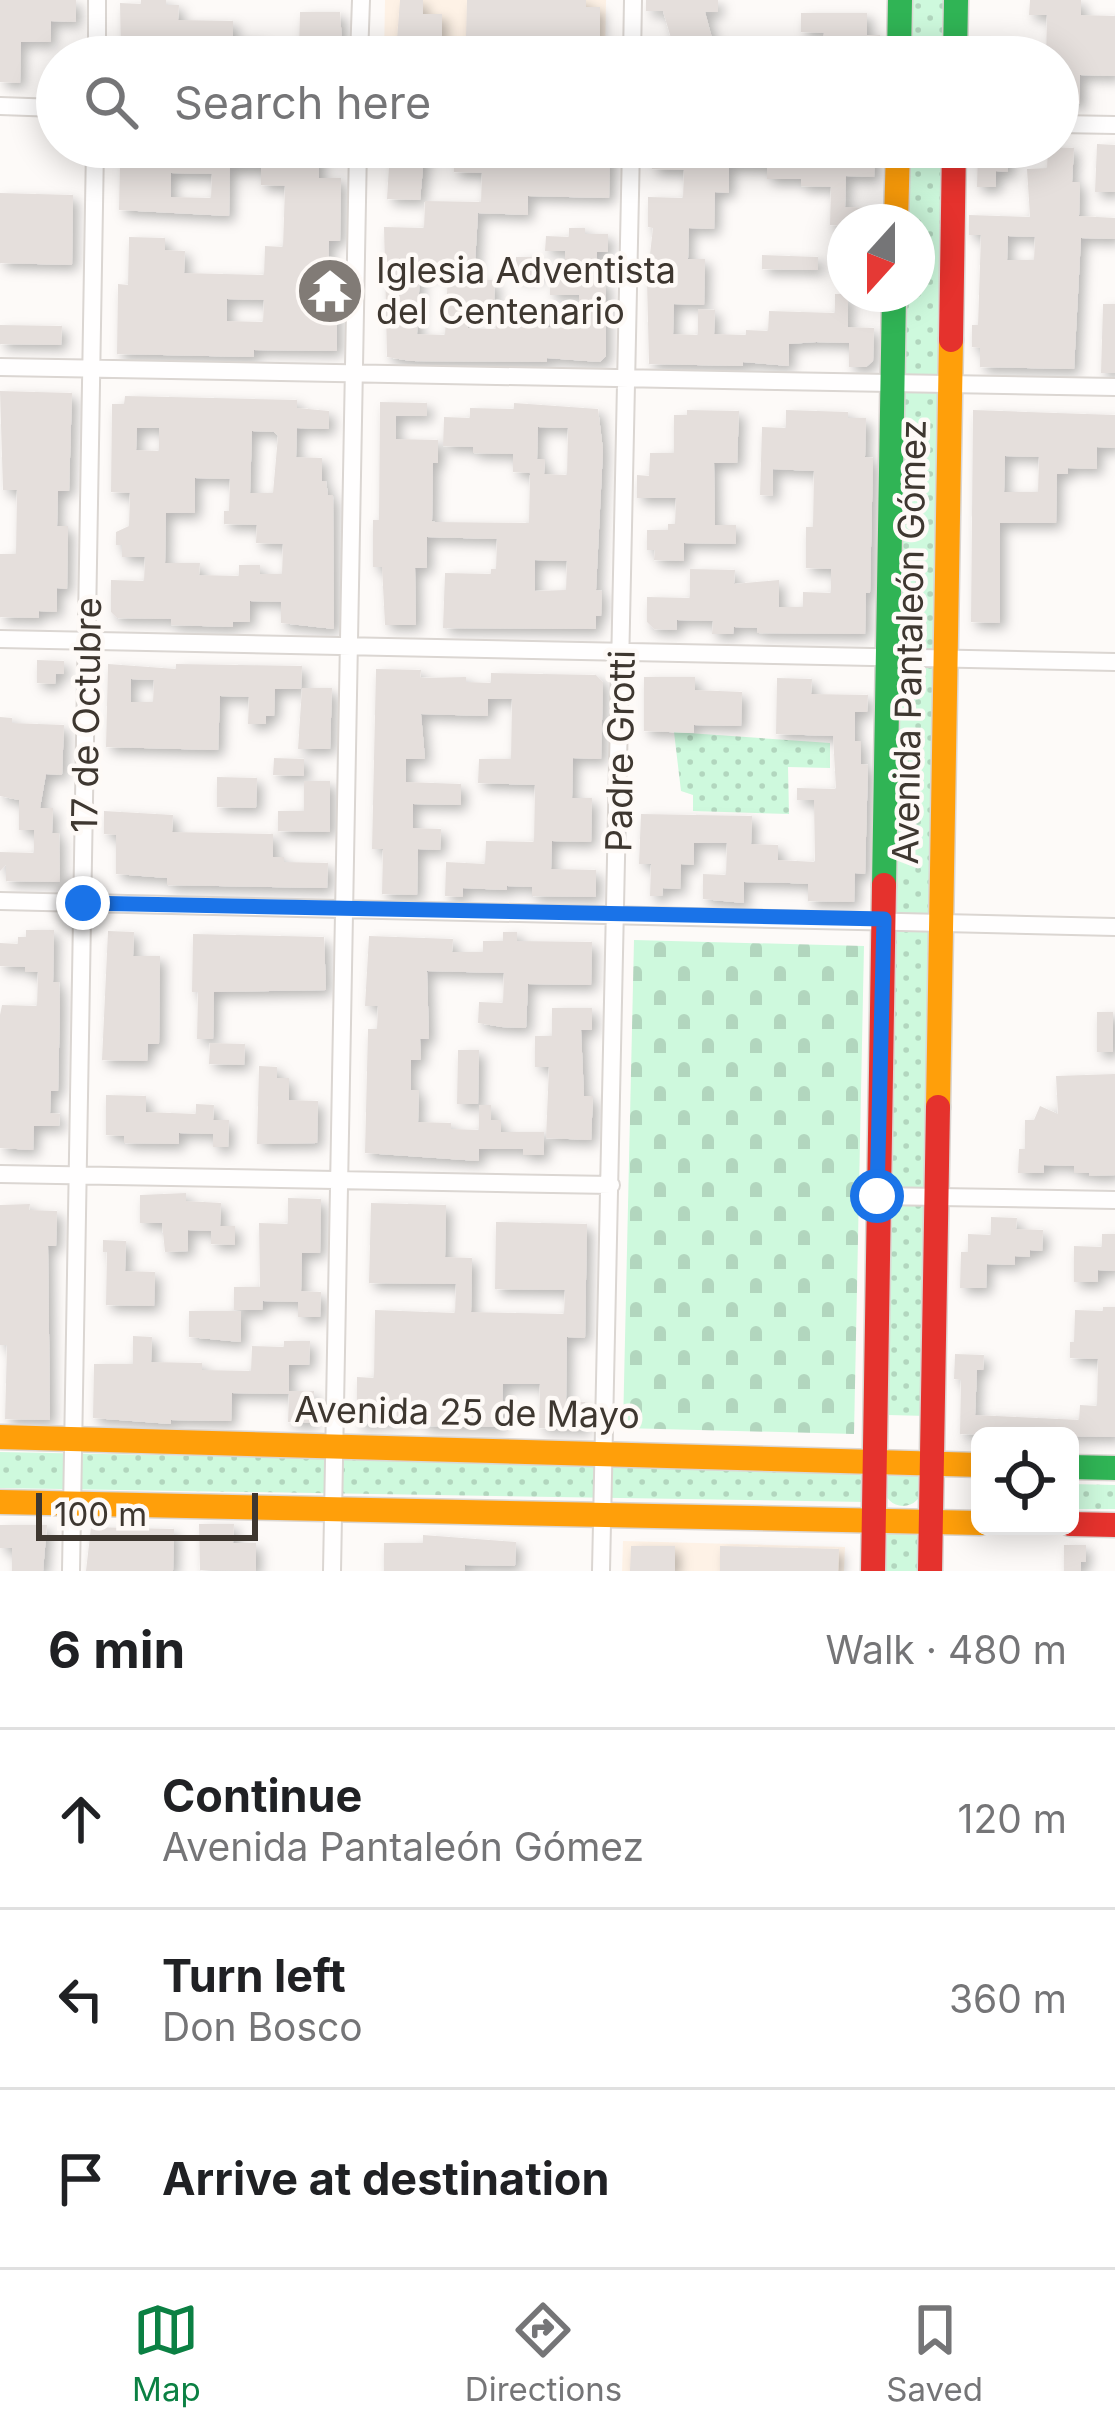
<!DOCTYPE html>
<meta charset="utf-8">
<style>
:root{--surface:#fff;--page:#f6f6f6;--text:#202124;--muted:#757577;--line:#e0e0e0;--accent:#0b8043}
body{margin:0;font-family:Inter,sans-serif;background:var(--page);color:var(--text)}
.controls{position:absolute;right:36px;bottom:36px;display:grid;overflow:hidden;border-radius:18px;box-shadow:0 6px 30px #0003}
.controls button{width:108px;height:108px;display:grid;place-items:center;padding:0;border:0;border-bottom:3px solid var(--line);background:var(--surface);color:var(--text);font:60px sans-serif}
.compass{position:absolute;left:827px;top:204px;width:108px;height:108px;border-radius:50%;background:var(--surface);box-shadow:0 6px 30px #0003;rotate:201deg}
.scale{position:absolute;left:36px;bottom:30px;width:222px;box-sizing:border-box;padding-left:12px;border:6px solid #3e3730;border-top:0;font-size:33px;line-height:42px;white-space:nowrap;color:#3e3730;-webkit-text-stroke:9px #fefaf7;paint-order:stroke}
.stop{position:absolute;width:36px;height:36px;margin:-27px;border:9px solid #1a73e8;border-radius:50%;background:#fff}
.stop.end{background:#1a73e8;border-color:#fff;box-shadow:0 3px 12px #0008}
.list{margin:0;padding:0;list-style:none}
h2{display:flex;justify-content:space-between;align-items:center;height:156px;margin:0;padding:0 48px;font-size:51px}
h2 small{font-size:39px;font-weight:400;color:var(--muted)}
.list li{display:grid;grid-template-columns:78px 1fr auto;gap:36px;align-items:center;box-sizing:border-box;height:180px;padding:0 48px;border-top:3px solid var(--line)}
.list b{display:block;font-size:45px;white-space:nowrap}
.list p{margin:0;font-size:39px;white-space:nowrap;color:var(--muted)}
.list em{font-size:39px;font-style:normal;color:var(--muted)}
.icon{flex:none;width:66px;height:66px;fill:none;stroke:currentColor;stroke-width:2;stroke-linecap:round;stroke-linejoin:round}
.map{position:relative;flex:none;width:1115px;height:1571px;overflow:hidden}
.search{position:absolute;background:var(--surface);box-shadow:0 6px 30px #0003;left:36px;right:36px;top:36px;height:132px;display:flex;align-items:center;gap:30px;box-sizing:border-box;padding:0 42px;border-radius:66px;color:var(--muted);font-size:45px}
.sheet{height:696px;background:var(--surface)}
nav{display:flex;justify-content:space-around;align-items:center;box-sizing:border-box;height:168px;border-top:3px solid var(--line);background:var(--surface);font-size:33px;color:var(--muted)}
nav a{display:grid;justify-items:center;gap:6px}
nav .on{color:var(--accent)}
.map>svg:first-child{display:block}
.built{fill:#fef2e6}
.grass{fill:url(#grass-dots)}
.cemetery{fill:url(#cemetery-stones)}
.building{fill:#e5dfdc;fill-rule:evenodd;filter:url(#shadow)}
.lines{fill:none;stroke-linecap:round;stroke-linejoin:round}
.street-casing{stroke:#dbd6d2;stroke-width:20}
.fast-casing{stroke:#dbd6d2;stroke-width:27}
.slow-casing{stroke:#dbd6d2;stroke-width:27}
.jam-casing{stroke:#dbd6d2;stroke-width:27}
.street{stroke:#fffefe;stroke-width:16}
.fast{stroke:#30b455;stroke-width:24}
.slow{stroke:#ff9f0a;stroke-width:24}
.jam{stroke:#e5322d;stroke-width:24}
.route{stroke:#1a73e8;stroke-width:15}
.labels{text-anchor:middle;stroke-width:9;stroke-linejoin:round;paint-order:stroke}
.poi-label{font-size:36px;fill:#3e3730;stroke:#fefaf7;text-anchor:start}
.street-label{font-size:36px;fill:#3e3730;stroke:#fefaf7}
</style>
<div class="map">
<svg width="1115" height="1571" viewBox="0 0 1115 1571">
<defs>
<pattern id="grass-dots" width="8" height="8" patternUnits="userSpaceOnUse" patternTransform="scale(3)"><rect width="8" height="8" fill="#cef9dd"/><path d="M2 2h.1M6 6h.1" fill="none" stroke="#b2d6be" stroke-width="1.8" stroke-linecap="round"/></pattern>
<pattern id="cemetery-stones" width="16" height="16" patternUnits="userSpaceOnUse" patternTransform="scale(3)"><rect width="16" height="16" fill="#cef9dd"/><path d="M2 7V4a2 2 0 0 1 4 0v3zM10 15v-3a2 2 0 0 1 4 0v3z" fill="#b2d6be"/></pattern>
<filter id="shadow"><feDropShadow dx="5.5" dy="5.5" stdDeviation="6" flood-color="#0004"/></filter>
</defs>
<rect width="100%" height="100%" fill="#fdfaf8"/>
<path class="built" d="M385,0H606L605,57H384Z
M623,1541L845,1547L844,1571H622Z"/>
<path class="grass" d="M910,0H946V57H909Z
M908,147H944L927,1416L888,1415L906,294H917V222H907Z
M674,732L830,743V768L788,767L789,814L693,811V795L681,791Z
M0,1452L866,1469V1502L0,1488Z
M884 1487a19 19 0 1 1 38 0a19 19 0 1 1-38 0Z
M1070,1484L1115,1485V1509H1070Z
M884,1529L918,1533L917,1571H883Z"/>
<path class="cemetery" d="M634,940L864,946L854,1434L623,1428Z"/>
<path class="building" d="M0,0H76V22L51,21V42H21L20,83L0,82Z
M141,0H166V5H179L178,20L233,21V37L260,38V44L299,45L300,12H340L343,57H121L120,3L141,4Z
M400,0H423V14H442V54L396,53Z
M467,0H586V7H600V40H577V50H565L566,39L505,38V48H490V38L466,37Z
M646,0H718V12H705L717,57H702V48L676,55L663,11H646Z
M1030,0H1081V15L1115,16V76L1080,75V104L1058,99V57H1046L1047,15H1029Z
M801,13H867V35H880L879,57H823L824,33L801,32Z
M1097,144L1115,145V192H1095Z
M205,147H319V178H341L340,241H329L328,280H337V351L254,350V357L117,354L118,284L128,285L129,237L165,238V250L185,251L184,273L264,275L265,246L283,247L285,186L261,185V168H230L229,216L119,210L120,159H154V149L205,150ZM171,173L212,174L211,198L171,197ZM227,299L264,300L263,322L227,321Z
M400,147H425L420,200L387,199L390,149Z
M454,147H610L609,198L528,196V215L478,213L474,280H495L494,304H468V328L496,329V314L529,315V309H548V327L570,328L579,323V295H550V279L565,280V251H545L546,236L569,237V228H585V234H608V252H597L596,280L606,281V356L600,362L547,358V362L411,361L387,357L384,227L424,228L425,201L481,202L482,173L454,172ZM420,272L448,273L445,335L417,334Z
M653,147H798V155H852V147H865L875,156L874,177L846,176L845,207L870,208V222H845V226L830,225L831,187L801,186V179H767V167L729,166V193L715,192L714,229L689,228L688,259H705L704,305L674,304L673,334L698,335V309L715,310L714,334L746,335V330L768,331L769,311L835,313V294H848V327L874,328L873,361L866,367H849V343L816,342L789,344V366L743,362V366L649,364L647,281L653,228L648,227V197L683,198L684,170L652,169Z
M978,147L1008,148V172L996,171V187H977Z
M1048,147L1074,148L1072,182H1080L1079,216L1115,218V239L1081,238L1074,369L980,367V348L972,347V325H978L981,235H969V215L1030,217L1027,169L1047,168ZM1008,236L1035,237L1034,260H1007Z
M0,193L73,195L72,265L0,263Z
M762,255L818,257V270L762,269Z
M516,257H539V278L515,277Z
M1103,304H1115V373H1101Z
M0,325L62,326L61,345L0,344Z
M0,391L72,393L69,491H58L57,526H68L67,589L57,588V612L39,611V618L0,617V554H16L17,490H3Z
M125,396L297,400V408L329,411V429L297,428L296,457L322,458V481H326L328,495H333L334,629L281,623V602L250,601V622H233V627L171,625V619L117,618L111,612V580L144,581L145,557H122V545H116V532L129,526L130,493L111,492L112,404H124ZM137,428H159V451L136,450ZM252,431L274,432L278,436L273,493H250ZM195,478L230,479L229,511H224V524L257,525L256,543L283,544L282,574H260V565H239V576L199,575L200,563H165L166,513H195Z
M380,402L427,403V416H396V439L438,440V463H433L432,521L435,522L529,523L530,473L513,472V454L473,453V447L443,446L444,417L470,418V408L514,409V403L598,409L603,450L596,590L602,591L601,616H596V629L443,628L445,573L491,574V569H496L497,539L427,537V568H415L416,625H385L382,567H373V520H379ZM538,427L568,428L567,475L544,474L545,459H537ZM535,560L567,561L566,590L535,591Z
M687,410L739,411L737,463H714L715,525H736V544L684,543V561L654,560L655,550H647V530H668V524H675L676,498H637V475L649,476L650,453H674V415H687Z
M786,410L848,412V418H866L865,457L873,458L870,593H866L865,634L757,633V628L734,627L733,634H712L713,621L677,620V630L654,629L647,622V597L690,598V569L735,570L734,584L779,580V607H803V592L831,593V569L806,568V527H813L814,471L773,469V496L760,495L762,427L786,428Z
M973,410L1115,415V448L1097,447V469L1068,468V474H1057L1056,523H1000V623L971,622ZM1005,456L1039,457L1038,492H1004Z
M37,660L64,661V674H56L55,684L37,683Z
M108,664L176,669V664L302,666L301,689H275L274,716H266V724H248L249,697L220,696L218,750L106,747ZM131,679L154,680L153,702H131Z
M376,669L421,670L420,678L466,677V682L491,683V673L596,675L603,682L601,759L573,758L572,798H592L591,842L552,841L551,869L596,870V897L532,896V887L507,886V890L463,888V897L445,896L446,862L485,864L486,841L534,842L535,785L478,783L479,759H511L512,699H488V716L421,714L425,759H406V782L461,784V805L413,804V828L441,829L440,850L418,849L417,895L382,894L383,849H372Z
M644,677H695V690L742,692L741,726L694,725V733L644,731Z
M777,678L812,679L811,694L868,695L867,712H855V741H861V764L868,765L865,874L855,873L854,902L808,901V884L790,883L744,882V903L703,899V874L726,875L727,843H694V865L681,864L680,889L663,888L662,896H650L651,864H639L641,814L752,816L751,844L778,845V860L815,862L814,800H797V788L836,789L833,736L776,734Z
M302,688H332L330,749H298Z
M0,717L12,718V723L64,725L62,775L46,774L40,808H53L52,833H59L60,882L6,881V865L0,871V852L34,853V830H19V800L0,796Z
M274,758L304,759V776L273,775Z
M217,777L257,778L256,808L217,807Z
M304,781H330V832L278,831V811H304Z
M104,811L173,815L172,832L273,834V857H284V862L328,863L327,888L167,885V878L116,874V835L104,834Z
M26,930H54L53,982H59L60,1006L58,1091H51L50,1113L60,1114L59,1126H34L33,1150L0,1148V1015L2,1005L37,1006L38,972H25V967L0,966V943L18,944V937H26Z
M108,931L134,932L133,956H160L159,1044H148L147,1061L102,1060Z
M503,932H517V941L592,942L591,985L528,984L526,1028L502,1027L478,1023L479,1002L503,1003L504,973L427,971L429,1039H420L421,1060H411V1090H419L418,1122L451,1123V1129L479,1130V1105H491V1120H501V1132H544V1155H523V1149H479V1161L365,1153L368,1029H377L378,1006H365L369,936L453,939L452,952H483V941H503Z
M193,934L324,937L326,990L214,992L213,1039H197L198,992H192Z
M552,1008H592V1030H581L584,1096H593L591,1140L546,1138L549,1067H535V1036H552Z
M1097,1012H1113V1052H1097Z
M210,1043L245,1044L244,1065L209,1064Z
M458,1050H479L478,1104H457Z
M259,1066L277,1067V1078H289V1100L318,1101L317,1143L257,1144Z
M1115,1074V1175L1089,1176V1173H1074V1166L1044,1165V1173H1018L1019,1149H1025V1120H1034L1040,1106L1058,1114L1056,1076Z
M106,1095L146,1096V1112L196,1114V1104L214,1105L213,1120H229L228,1147H213V1134L179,1133V1144L124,1143V1136L106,1135Z
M186,1193V1201L221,1203L220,1226H235V1245L211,1244V1231L188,1230V1251L165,1252L162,1223H140V1195Z
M288,1198L321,1199L320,1253H302L301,1291L321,1292L320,1317H298V1302L263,1301L262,1310H234V1287H260L259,1223L288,1224Z
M371,1203L446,1205L445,1257L472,1258L471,1312L564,1314L565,1290L495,1289L496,1222L587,1224L585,1338L567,1337L566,1401L585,1402V1429L539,1428L540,1384H503L502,1427L423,1426V1418L357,1425V1377L374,1378L375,1310L455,1313L456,1284L369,1283Z
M30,1204L29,1210L57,1211L56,1246H48L50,1420L5,1419L7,1345H0V1205Z
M991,1217L1017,1218L1016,1229L1043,1230L1042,1251L1030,1250V1257L1015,1256V1265L987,1264L986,1288H960L961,1252H968V1234L991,1235Z
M1102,1234H1115V1271L1098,1270V1282H1074V1246L1102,1247Z
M103,1240L126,1241L125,1271L155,1272L154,1306L106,1305L107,1252H103Z
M1103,1307H1115V1437L960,1434L961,1380L954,1379L955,1354L984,1355L983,1370H977L975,1415L1079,1420L1080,1405L1097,1406L1098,1359L1070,1358V1342H1074L1075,1310L1103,1311Z
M189,1311H241V1342L189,1337Z
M133,1336L152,1337L151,1362L202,1363V1370L251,1371L252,1346L284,1347V1341H310L309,1365H289V1391H314L313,1423L288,1422L289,1394L232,1393L231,1421L171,1420V1424L93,1418L94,1364H133Z
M199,1524H234L233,1543H256V1571L200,1570Z
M0,1525H47L43,1571H12V1548H0Z
M91,1527L174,1529L173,1571H86Z
M423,1535L516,1542L515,1566L465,1565V1571H384V1543H423Z
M1064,1545H1086V1562H1081V1571H1064Z
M631,1546H675V1571H630Z
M720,1546L839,1549L838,1571H720Z"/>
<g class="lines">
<g class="street-casing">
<path id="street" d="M97,57V0
M359,57L361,0
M632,57L633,0
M0,106L57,108
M1058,124L1115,125
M0,367L1115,387
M0,639L1115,662
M0,901L1115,927
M0,1174L611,1185
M877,1196L1115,1200
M71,1571L95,147
M332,1571L358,147
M601,1571L631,147"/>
</g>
<g class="fast-casing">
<path id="fast" d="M899,57L900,0
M955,57L956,0
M884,885L894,294
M1070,1467L1115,1468"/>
</g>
<g class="slow-casing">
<path id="slow" d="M896,222L898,147
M938,1107L951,340
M0,1437L980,1465
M0,1502L980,1523"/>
</g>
<g class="jam-casing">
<path id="jam" d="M951,340L954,147
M1070,1524L1115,1525
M873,1571L884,885
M930,1571L938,1107"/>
</g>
<use href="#street" class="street"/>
<use href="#fast" class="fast"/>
<use href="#slow" class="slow"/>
<use href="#jam" class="jam"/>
</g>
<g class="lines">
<path class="route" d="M83,903L884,919L877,1196"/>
</g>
<defs>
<g id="temple-disc" transform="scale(3.45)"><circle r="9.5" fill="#817b76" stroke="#fefaf7"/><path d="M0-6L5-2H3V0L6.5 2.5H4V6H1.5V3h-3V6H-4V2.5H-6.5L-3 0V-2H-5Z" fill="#fff"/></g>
</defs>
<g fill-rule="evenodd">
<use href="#temple-disc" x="330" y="291"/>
</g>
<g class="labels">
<g class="poi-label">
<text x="376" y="283">Iglesia Adventista<tspan x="376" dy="41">del Centenario</tspan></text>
</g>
<g class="street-label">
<text transform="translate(909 642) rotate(-89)" y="13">Avenida Pantaleón Gómez</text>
<text transform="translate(86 715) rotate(-89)" y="13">17 de Octubre</text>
<text transform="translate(620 751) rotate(-89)" y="13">Padre Grotti</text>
<text transform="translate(467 1412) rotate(1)" y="13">Avenida 25 de Mayo</text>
</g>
</g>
</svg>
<div class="controls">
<button><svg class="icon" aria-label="locate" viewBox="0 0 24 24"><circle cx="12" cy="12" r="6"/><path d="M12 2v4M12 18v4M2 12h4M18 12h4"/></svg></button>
</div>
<svg class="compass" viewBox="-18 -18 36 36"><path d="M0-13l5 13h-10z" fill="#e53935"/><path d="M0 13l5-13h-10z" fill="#757577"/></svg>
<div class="scale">100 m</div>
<div class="stop" style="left:877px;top:1196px"></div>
<div class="stop end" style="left:83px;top:903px"></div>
<div class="search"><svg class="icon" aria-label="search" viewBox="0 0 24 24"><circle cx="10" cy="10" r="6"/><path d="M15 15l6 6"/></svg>Search here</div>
</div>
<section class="sheet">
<h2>6 min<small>Walk · 480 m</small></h2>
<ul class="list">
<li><svg class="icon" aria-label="ahead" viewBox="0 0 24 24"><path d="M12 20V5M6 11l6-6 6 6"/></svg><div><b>Continue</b><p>Avenida Pantaleón Gómez</p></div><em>120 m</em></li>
<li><svg class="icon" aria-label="left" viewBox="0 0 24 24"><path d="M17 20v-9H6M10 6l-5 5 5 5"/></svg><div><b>Turn left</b><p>Don Bosco</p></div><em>360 m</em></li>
<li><svg class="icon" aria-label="arrive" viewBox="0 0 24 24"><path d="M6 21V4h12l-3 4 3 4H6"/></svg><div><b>Arrive at destination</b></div></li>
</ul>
</section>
<nav>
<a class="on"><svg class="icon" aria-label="map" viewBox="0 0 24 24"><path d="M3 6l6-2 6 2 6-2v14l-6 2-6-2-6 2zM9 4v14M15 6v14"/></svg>Map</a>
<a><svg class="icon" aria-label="directions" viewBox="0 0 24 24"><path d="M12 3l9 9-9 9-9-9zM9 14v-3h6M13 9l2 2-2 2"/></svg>Directions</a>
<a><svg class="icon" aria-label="saved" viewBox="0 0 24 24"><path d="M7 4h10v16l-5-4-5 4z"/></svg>Saved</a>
</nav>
